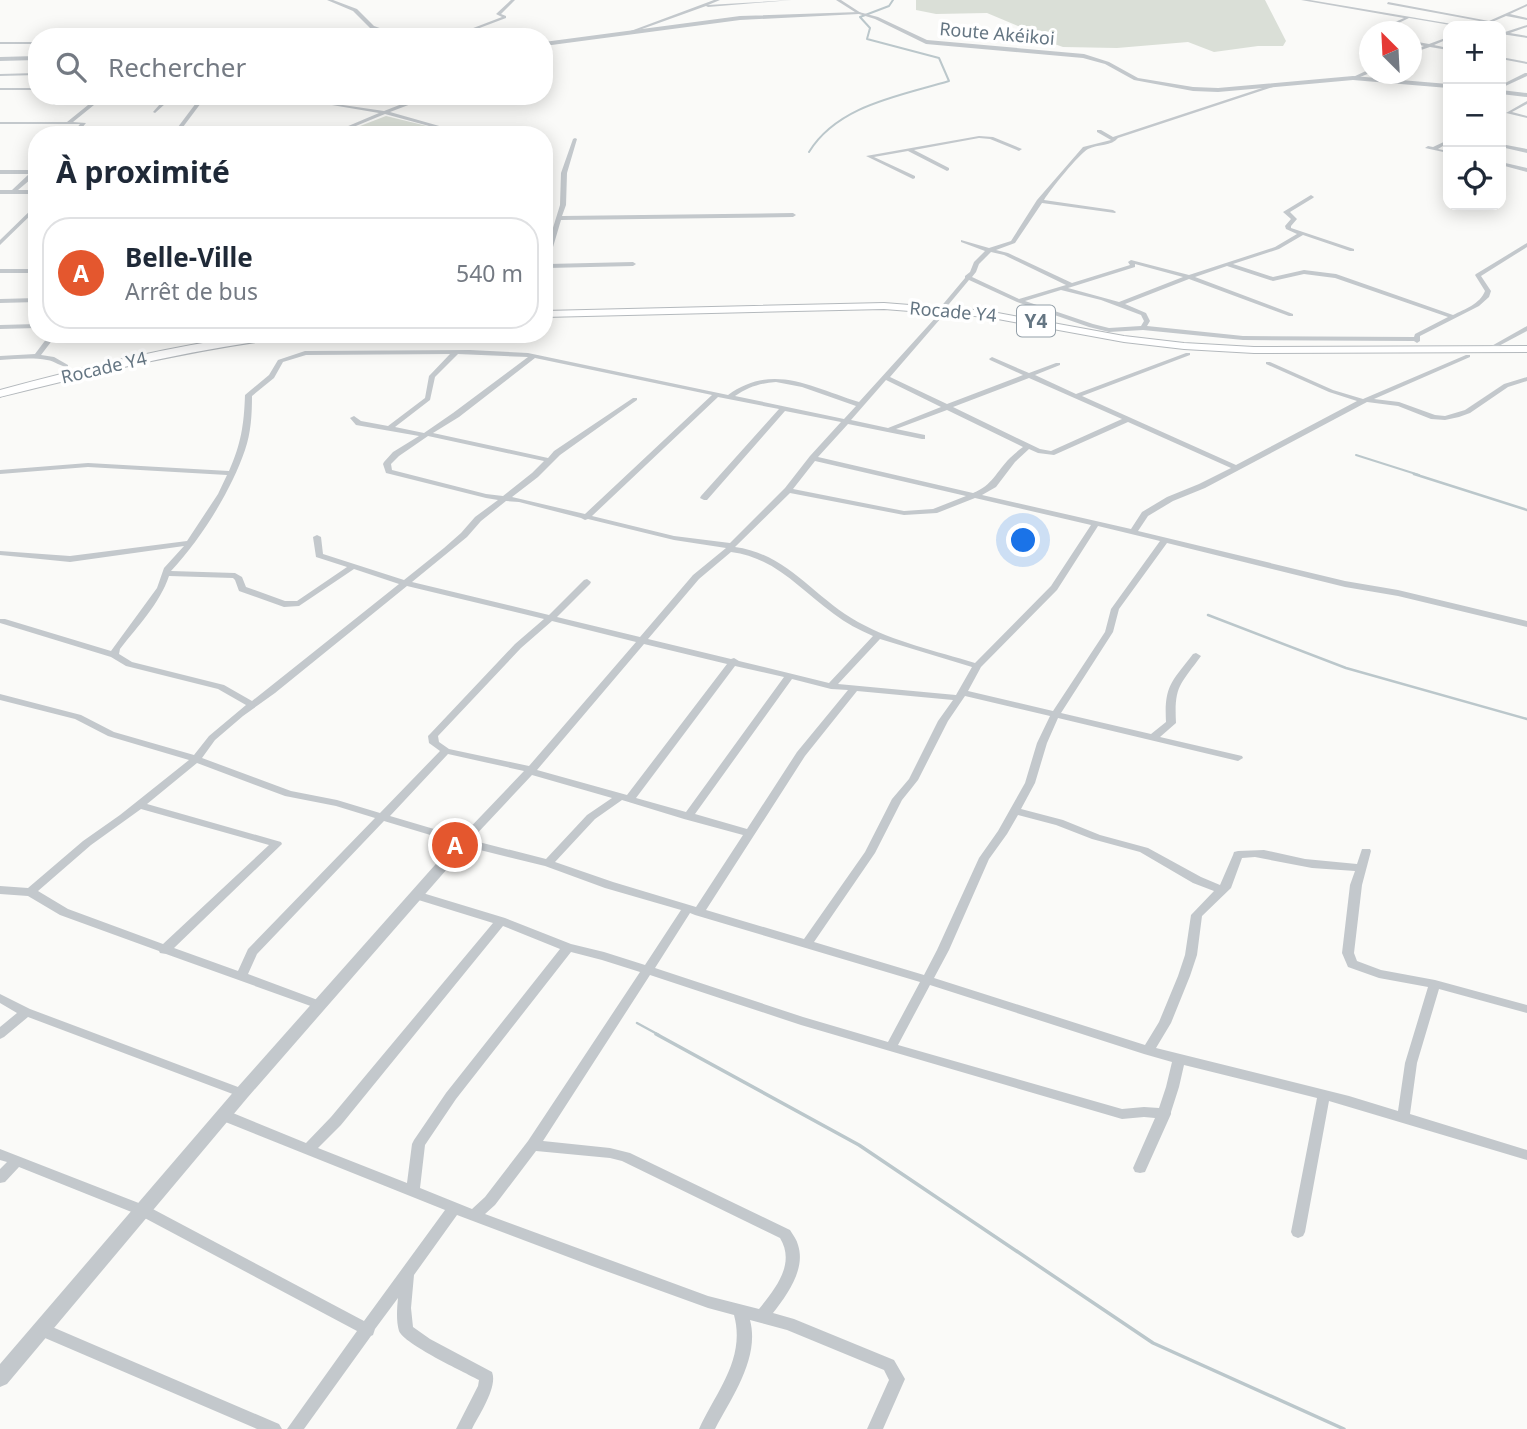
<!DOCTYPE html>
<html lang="fr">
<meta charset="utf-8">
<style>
:root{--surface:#fff;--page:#f2f2f3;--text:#1f2937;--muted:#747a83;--line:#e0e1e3;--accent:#e4572e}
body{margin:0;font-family:"Noto Sans",sans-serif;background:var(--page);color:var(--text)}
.controls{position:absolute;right:21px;top:21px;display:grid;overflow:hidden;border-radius:14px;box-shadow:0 4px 18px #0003}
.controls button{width:63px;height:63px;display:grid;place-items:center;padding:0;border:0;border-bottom:2px solid var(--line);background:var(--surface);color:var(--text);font:35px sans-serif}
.compass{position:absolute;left:1359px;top:21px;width:63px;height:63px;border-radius:50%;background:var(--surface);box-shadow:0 4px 18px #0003;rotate:336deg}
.you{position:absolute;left:1024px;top:541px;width:24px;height:24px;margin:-18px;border:5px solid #fff;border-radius:50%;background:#1a73e8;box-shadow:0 0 0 10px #1a73e833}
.badge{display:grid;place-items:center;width:46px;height:46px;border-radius:50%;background:var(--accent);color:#fff;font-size:23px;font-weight:700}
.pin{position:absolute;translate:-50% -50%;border:4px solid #fff;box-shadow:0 2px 7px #0006}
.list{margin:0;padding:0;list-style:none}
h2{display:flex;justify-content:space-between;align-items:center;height:91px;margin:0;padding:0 28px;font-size:30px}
h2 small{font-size:23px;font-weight:400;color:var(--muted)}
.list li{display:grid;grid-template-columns:46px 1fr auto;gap:21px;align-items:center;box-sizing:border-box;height:112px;margin:0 14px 14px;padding:0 14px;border:2px solid var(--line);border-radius:28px}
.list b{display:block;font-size:26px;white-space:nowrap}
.list p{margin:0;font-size:23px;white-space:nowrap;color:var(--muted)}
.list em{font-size:23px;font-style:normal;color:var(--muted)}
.icon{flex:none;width:38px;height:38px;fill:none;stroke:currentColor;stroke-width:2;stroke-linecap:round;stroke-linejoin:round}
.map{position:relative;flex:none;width:1527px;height:1429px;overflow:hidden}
.search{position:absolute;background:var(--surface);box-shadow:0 4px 18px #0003;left:28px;top:28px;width:525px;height:77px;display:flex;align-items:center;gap:18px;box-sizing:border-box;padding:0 24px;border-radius:28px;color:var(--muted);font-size:26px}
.panel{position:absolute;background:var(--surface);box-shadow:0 4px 18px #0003;left:28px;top:126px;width:525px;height:217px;border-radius:28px}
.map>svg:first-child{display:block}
.green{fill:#dadfd7}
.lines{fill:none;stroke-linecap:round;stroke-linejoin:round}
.stream-far2{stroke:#bbc7cb;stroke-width:2}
.stream-far1{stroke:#bbc7cb;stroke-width:2.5}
.stream{stroke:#bbc7cb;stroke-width:3.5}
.trunk-casing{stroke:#b4b9bd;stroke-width:2}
.minor{fill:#c3c8cc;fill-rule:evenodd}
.tertiary{fill:#c3c8cc;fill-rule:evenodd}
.trunk{fill:#fff;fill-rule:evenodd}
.labels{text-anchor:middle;stroke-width:7;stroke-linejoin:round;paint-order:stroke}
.far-street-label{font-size:18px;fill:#657683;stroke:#fff}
.shield{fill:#fff;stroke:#939fa8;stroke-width:2}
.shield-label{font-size:19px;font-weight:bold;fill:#657683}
</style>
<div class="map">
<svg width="1527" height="1429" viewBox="0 0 1527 1429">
<rect width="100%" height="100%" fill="#fafaf8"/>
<path class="green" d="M916,0H1265L1286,41L1283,46H1258L1214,52L1188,42L1117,48L1063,47L1043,40L1018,26L987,13L936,14L916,10Z
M386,116L464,135H355L347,131Z"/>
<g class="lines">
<path class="stream-far2" d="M809,152C838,105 900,96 949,81L939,58L867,39L870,28L860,17L889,6L893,0
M1356,455L1419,475"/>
<path class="stream-far1" d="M1414,474L1527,510
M1208,615L1346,668L1527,719
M637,1023L659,1035"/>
<path class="stream" d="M656,1034L859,1145L1153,1343L1344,1429"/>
<g class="trunk-casing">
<path id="trunk" d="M884,303L987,311L1124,336L1184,343L1254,347L1527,346V352L1254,353L1184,349L1124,342L987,317L884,309L544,317V311Z
M262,334H297L292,337C192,349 97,373 0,397V390C86,367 173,345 262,334Z"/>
</g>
<path class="minor" d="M511,0H515L501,14L506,16V18L461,35L463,37L397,35L399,34L455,35L502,17L496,14Z
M714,0H720L708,5L792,0L708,7L706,6L631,33L628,32Z
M836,0H841L861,13L858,14Z
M1301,0H1310L1464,26H1456L1409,18L1380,32H1373L1404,18Z
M1388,2L1489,21L1527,4V6L1510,14L1527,18V20L1506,16L1485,25L1483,24L1485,22L1387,4Z
M1527,25V27L1510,33L1527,36V38L1501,34V32H1505Z
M1448,37V39L1434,45L1448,48V50L1430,47L1412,53V51L1424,46L1412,43V41L1429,44Z
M0,42H37V44H0Z
M1501,57L1527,62V64L1501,59Z
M1368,70L1370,73L1355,79L1351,78Z
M37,73V75L0,76V74Z
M1525,73H1527V76L1501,88V85Z
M1277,83L1279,85L1118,138C1112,146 1098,144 1088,149C1079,154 1050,190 1044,200L1113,210L1116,212L1115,213L1042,203L1015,243L996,250L1008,253L1072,283L1130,265L1128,262L1131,260L1189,275L1275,247L1297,234L1286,229L1285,226L1291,219L1283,212L1311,195L1314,197L1313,198L1290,212L1297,219L1291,226V228L1354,249V251H1350L1303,235L1279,249L1233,264L1273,277L1304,270L1336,274L1453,315C1465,309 1480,304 1485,291L1475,275L1476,274L1527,243V247L1481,276L1491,291L1489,297L1479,306L1420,336V341L1417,343L1414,341L1243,340L1143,330L1109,332L1089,327L1017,302L969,280L944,310L939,309L965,278V276L970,272L974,262L985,251L961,242V240L989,248L1011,241L1037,200L1083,147L1111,140L1097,132V130H1101L1113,137ZM991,252L1004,255L1066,285L1019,299L972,277L976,272L979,264ZM1135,264L1183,277L1119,302L1068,288L1135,267ZM1227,266L1273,281L1304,274L1335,278L1448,317L1415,334L1414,337L1243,336L1147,326L1150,321L1146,313L1125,304L1189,279L1289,316H1293V314L1195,277ZM1061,290L1101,300L1141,315L1144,321L1141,326L1109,328L1093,324L1025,301Z
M0,88H37V90H0Z
M279,96H291L331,103L346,96H353L336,104L384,111L407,102L409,96H413L411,104L390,112L471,135H462L385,114L334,135H327L379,113Z
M165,100L167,101L245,100L247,101L245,102L201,103L177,135H172L196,103L165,104L155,113L153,112L160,104L94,105L73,122L86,123L76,135H71L80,124H0V122H67L88,105H53L55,103L92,102L95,101L97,102L163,101Z
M1527,101V104L1512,112L1527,116V118L1506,113Z
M979,136L993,137L1022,149L1019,151L990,139L979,138L914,150L949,168V170L947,171L908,151L874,157L915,176V178L913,179L866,156Z
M575,138L577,139L567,173L566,205L562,216L793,213L796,215L793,217L561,220L548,264L633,262L636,264L633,266L547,268L544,270V257L560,205L561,173L573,139Z
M1448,140V143L1438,149L1448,151V153L1425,148L1428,146L1433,147Z
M1501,144L1527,149V153L1501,147Z
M1501,162L1527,168V172L1501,165Z
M0,170H37V174L18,190H37V194H0V190H12L29,174H0Z
M37,204V209L0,245V240Z
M0,269H37V273H0Z
M37,298V302L0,303V299Z
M939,315L942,317L941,318L890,377L947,404L1023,375L990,360L989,359L992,357L1029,373L1056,363H1060V365L1035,375L1076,394L1186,353H1190V355L1082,396L1236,465L1357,401L1329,392L1266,364V362H1270L1333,390L1363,399L1466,355H1470V357L1374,399L1399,402L1435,415L1445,416L1465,410L1504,384L1527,377V381L1508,387L1470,413L1459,417L1445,420L1431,419L1398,406L1367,402L1205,488L1173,501L1148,516L1138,531L1345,581L1398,590L1527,621V627L1398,596L1345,587L1167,543L1119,609L1113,632L1061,713L1151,734L1166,722C1164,685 1172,682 1193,654L1196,653L1201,656C1180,685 1174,686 1176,723L1160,737L1242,756L1243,758L1238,761L1058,718L1047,743L1035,783L1021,809L1063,820L1100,835L1148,848L1201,877L1220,885L1233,855L1234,852L1238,851L1264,850L1305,859L1357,864L1362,849H1370L1371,851L1362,885L1354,953L1357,961L1381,970L1435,980L1527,1005V1013L1439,989L1417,1063L1410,1114L1527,1150V1160L1329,1101L1305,1232L1303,1236L1298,1238L1293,1236L1291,1232L1317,1098L1184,1065L1179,1087L1171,1112V1114L1145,1172L1140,1173L1135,1172L1133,1168L1155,1118L1144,1117L1122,1119L801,1025L650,975L543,1141L610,1148L630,1153L790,1230C793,1235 797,1240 798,1245C806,1269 787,1295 773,1313L794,1319L894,1360L905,1379L883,1429H867L889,1380L884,1370L787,1330L750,1320C760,1358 732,1397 715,1429H699C716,1392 746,1359 734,1315L708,1308L592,1266L457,1215L414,1275L411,1308L413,1327L430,1339L492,1372C498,1387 479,1415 472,1429H456L478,1386L479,1380C464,1372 404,1344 399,1331C396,1321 397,1308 398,1298L375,1329L373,1335L371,1336L304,1429H287L357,1331L139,1215L19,1167L5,1182L0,1183V1169L7,1162L0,1160V1149L149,1207L364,1321L445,1210L218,1119L217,1115L218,1111L223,1110L228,1111L306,1143L331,1117L493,923L412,898L410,895L412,892L416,891L505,918L571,944L604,952L645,965L681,910L605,888L545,866L480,850L384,821L257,954L248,974L323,1002L325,1005L323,1008L319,1009L166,954L160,953L159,951L60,915L28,896L0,894V886L28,888L83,841L120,815L189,760L108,736L75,719L0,700V694L81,715L114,732L194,755L209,736L246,705L218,689L126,666L111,657L0,623V619H5L111,651L157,588L164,568L184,546L70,562L0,555V551L70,556L187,541L218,494L227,475L88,467L0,474V470L88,463L229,471C241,444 244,425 245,395L269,375L278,360L305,351L470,350L528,353L728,395C773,362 813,388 859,402L937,316ZM450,354L429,376L425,398L388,426L361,421L354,416L350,418L356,425L419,436L393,452L384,462L383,464L386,473L486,498L498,500L475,517L461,533L444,548L404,580L323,554L321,537L317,535L313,537L316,557L347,567L297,601H285L246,587L242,577L235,573L171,571C201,539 231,491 245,450C251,433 252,414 252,396L274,378L283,362L306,355ZM458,354L528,357L453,413L424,433L395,427L430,400L435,377ZM535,358L712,395L585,514L512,497L538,477L560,455L637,400V398H633L554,451L548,458L433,433L459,417ZM1029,378L1122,419L1051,451L1040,449L953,407ZM886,380L941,407L888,428L851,420ZM776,382L802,387L856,406L844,419L735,396C748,387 760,383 776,382ZM718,397L779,409L701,496L700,498L704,500H707L785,411L841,422L810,456L785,488L730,543L674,536L592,516ZM947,410L1023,447C1019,450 1014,454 1010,458C996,472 993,485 973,493L818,457L848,424L922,439H925V435L896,429ZM1128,422L1231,468L1199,484L1167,497L1142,512L1131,529L982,495L996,487L1015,462L1029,449L1038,453L1054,455ZM428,436L544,461L532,473L503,496L486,494L392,470L391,464L399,456ZM815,461L966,496L933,509L904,511L793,489ZM790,493L904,515L937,513L975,498L1091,525L1051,586L975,663C936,651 894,642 858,622C814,598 788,554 735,547ZM506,501L519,502L581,518L585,520L588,519L674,540L726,548L693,575L640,637L557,617L590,584L591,582L587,579L584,580L549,615L412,582L467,537L481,521ZM1098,526L1160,541L1111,609L1105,632L1053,711L968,691L981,667L1057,590ZM731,552C776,558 799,589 834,614C846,623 859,630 873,636L829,683L739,661L734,658L731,659L648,639L699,579ZM354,569L399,584L252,701L224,685L132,662L119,654L120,649C138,626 160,603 169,576L233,578L235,580L239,591L284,607L299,606ZM407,586L544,619L515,644L430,734L428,736L429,743L440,751L380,813L337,800L291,791L202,758L215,740L243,716L275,693ZM552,621L636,642L529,766L449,749L439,742L438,736L521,648ZM880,639L972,667L956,695L838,684ZM644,644L727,664L627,795L537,770ZM735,666L784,677L686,812L636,798ZM792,679L831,689L848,690L797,752L747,829L695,814ZM857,691L953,700L938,721L909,779L892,799L865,852L804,939L706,910L805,756ZM965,696L1050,716L1037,743L1025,783L998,831L979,858L937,950L924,975L814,942L875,853L902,800L918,780L948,721ZM448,754L524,771L461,837L390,816ZM197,763L285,796L336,806L375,818L248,949L238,971L174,948L282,844L281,842L147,804ZM532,775L612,798L587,815L546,859L471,840ZM622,800L684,819L743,835L696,907L613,882L555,862L595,819ZM141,809L269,845L163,944L68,909L38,891L91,845ZM1018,815L1056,825L1092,839L1140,852L1193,883L1214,891L1191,915L1185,955L1178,976L1159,1022L1145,1045L934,978L949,950L989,859L1007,834ZM1255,857L1312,868L1355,871L1350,885L1342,953L1348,967L1379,978L1428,987L1405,1063L1398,1111L1349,1096L1156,1048L1171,1023L1190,976L1197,955L1202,916L1231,888L1242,858ZM690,913L695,915L920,982L888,1042L803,1017L655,968ZM503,926L560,949L446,1093L414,1140L412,1144L407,1183L318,1148L341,1125ZM571,952L602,960L640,972L528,1141L485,1197L472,1209L420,1188L425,1145L456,1099ZM930,985L1144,1054L1172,1062L1166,1087L1159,1108L1144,1107L1122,1109L898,1045ZM536,1151L610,1158L622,1161L780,1238C796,1264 775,1289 759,1309L708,1296L485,1214L495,1205Z
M37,324V328L0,329V325Z
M1527,326V331L1493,349L1488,348Z
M50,334H57L41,355L54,357L68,365V367C61,367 55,361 47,360C32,357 15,359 0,360V356L35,354Z
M0,994L30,1009L246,1090L248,1093L246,1096L242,1098L238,1096L28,1017L4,1037L0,1039V1027L17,1013L0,1003Z
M43,1323L279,1424L282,1429H257L38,1335L36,1330L38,1325Z"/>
<path class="tertiary" d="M327,0H333L357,9L374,26L405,37H397L370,28L353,11Z
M859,12L878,17L927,40L1084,54L1109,62L1138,78L1193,87L1218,88L1353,76L1448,84V88L1353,80L1218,92L1193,91L1134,80L1105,64L1083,58L926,44L875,19L859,14L740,20L544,46V42L740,16Z
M37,56V60L0,61V57Z
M1501,90L1527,93V97L1501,94Z
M463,838L468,839L470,842L468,845L248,1097L7,1384L0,1387V1364L236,1089L458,839Z"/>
<use href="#trunk" class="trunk"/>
</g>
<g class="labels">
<g class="far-street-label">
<text transform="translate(997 34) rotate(5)" y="6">Route Akéikoi</text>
<text transform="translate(953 312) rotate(5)" y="6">Rocade Y4</text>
<text transform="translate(104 368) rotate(-13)" y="6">Rocade Y4</text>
</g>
<rect class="shield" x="1017" y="305.5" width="38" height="31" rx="5"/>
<g class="shield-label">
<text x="1036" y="328">Y4</text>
</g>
</g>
</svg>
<div class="controls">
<button>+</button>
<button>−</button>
<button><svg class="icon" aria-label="locate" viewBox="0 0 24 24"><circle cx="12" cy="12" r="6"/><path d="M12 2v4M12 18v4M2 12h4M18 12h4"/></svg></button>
</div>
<svg class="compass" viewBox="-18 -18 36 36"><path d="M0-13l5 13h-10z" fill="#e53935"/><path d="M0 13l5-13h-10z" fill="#747a83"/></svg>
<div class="you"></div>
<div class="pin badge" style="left:455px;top:845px">A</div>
<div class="search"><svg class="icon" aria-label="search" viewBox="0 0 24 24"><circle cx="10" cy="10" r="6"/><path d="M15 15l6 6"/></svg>Rechercher</div>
<section class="panel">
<h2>À proximité<small></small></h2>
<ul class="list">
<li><span class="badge">A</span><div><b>Belle-Ville</b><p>Arrêt de bus</p></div><em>540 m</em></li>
</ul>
</section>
</div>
